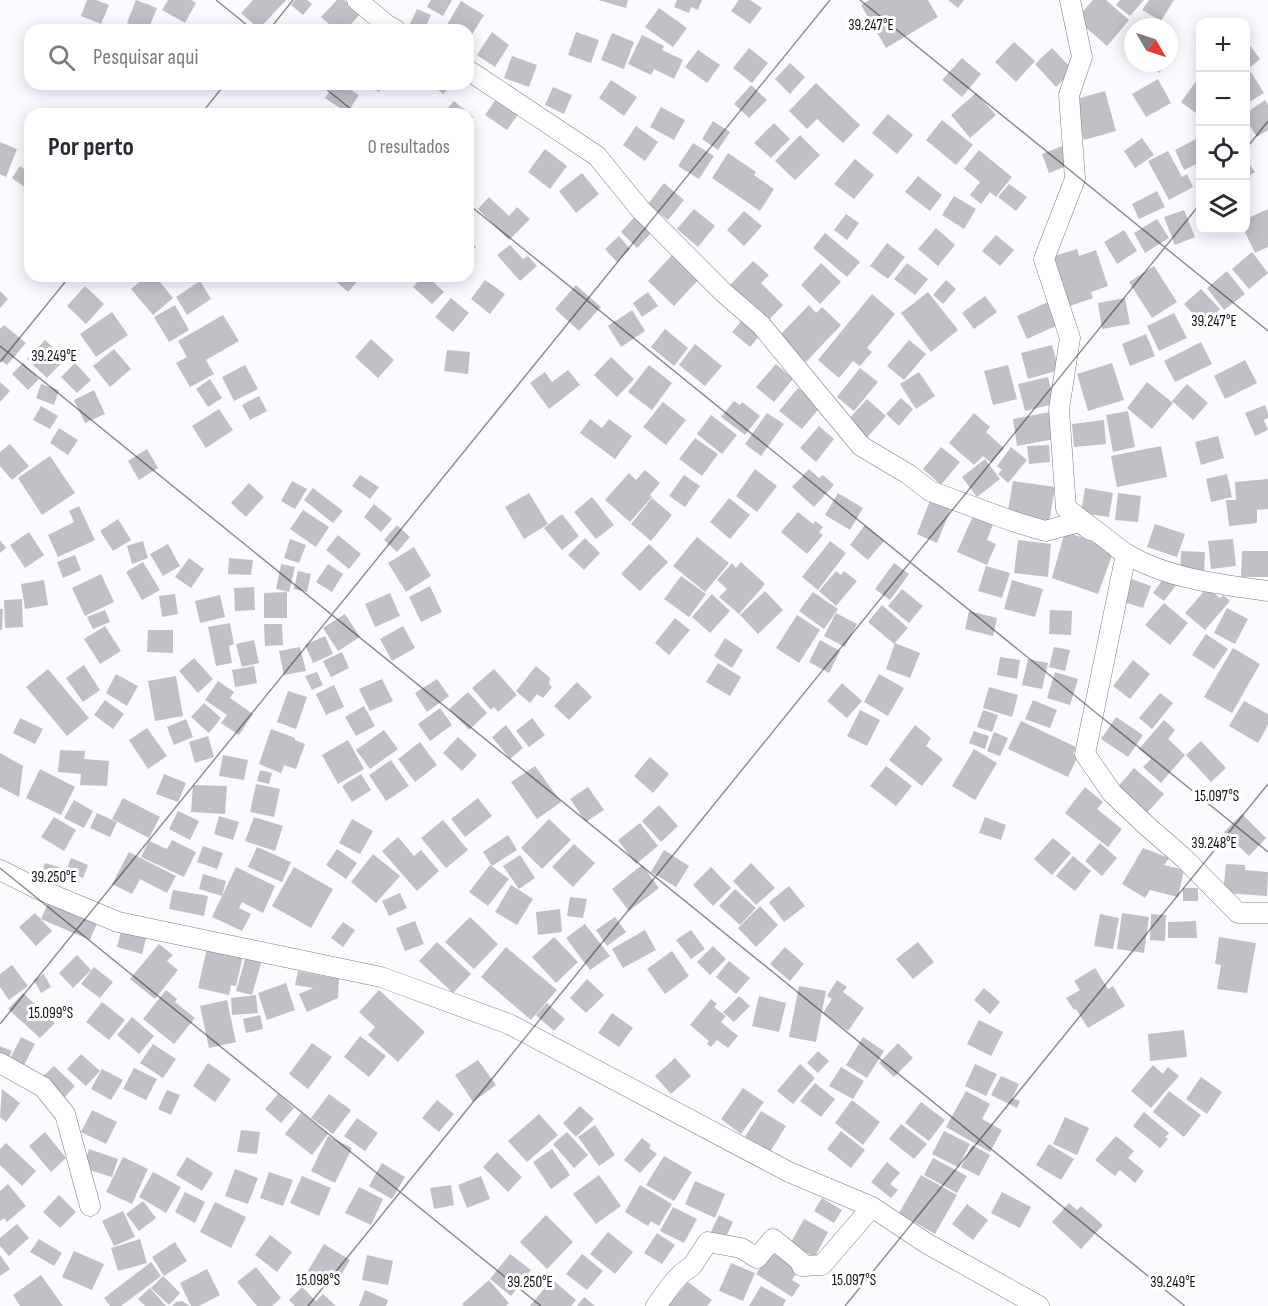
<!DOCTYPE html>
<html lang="pt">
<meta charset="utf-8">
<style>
:root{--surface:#fff;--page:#f7f7f7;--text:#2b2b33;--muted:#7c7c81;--line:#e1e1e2}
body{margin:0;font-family:"Sofia Sans Condensed",sans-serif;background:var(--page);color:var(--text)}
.controls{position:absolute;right:18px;top:18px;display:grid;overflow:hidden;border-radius:12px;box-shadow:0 3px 15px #0003}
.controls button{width:54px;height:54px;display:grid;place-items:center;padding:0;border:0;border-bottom:2px solid var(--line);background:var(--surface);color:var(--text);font:30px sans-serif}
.compass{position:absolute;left:1124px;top:18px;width:54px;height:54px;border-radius:50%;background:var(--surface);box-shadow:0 3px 15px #0003;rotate:129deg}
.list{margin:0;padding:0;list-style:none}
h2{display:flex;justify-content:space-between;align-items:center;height:78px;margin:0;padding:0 24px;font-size:26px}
h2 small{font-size:20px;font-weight:400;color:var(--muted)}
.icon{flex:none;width:33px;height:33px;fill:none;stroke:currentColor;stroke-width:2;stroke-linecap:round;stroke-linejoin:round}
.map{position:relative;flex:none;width:1268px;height:1306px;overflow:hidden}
.search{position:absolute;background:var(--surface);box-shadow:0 3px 15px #0003;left:24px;top:24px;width:450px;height:66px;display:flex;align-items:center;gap:15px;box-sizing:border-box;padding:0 21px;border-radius:18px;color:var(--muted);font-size:22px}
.panel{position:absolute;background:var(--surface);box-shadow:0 3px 15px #0003;left:24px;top:108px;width:450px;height:174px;border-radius:18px}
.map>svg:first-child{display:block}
.building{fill:#c1c0c7}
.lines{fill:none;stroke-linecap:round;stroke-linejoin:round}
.minor-casing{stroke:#7c7b82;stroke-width:21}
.minor{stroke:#fff;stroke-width:20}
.ticks{fill:none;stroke:#0f0e11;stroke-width:1.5;stroke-opacity:0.45}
.ticks-label{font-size:15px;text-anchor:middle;fill:#0f0e11;stroke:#fff;stroke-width:6;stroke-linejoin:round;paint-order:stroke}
</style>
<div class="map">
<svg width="1268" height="1306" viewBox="0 0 1268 1306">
<rect width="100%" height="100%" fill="#fbfafe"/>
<path class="building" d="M87,0H96L109,5L101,24L81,16Z
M136,0L157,8L148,30L127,23Z
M168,0H191L196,3L185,23L162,10Z
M253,0H286L259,29L241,13Z
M295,0H307L312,4L303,15L291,5Z
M337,0H344L360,14L346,30H336L321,17Z
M431,0H452L443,16L427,7Z
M598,0H628L626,8Z
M677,0H702L698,10L691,7L689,13L674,7Z
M739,0H750L762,8L750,24L731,11Z
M869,0H928L938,17L886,48L861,5Z
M948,0H964L958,8Z
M1093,0H1106L1129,20L1107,46L1076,19Z
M1120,0H1144L1130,16L1116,5Z
M1149,0H1174L1161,21L1142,10Z
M461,1L484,15L468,41V30H448L445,28Z
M659,8L687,28L673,47L645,27Z
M417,9L431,15L424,30L410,24Z
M492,32L509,45L495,67L477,55Z
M576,32L599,40L591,63L568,55Z
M612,33L634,42L624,69L601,60Z
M642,35L664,46L662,50L683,60L674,79L654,69L651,75L628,64Z
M1246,40L1260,59L1246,71Z
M1014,42L1035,61L1016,82L995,62Z
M749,48L768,63L752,83L733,68Z
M1052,48L1073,70L1056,87L1035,64Z
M698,50L720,65L707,83L685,67Z
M1169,50L1175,56L1169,62Z
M512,56L537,65L529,87L504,78Z
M962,58L981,74L962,97L942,80Z
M790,63L805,77L790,94L775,79Z
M1148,63H1168L1159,73Z
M1251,72L1264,93L1246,104V76Z
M1200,76V116L1181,102Z
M1158,79L1171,103L1146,117L1132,94Z
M611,80L637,97L624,116L599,98Z
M816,83L860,125L843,143L817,119L807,129L789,111Z
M334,84H341L359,95L347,113L325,98Z
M365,84H384L379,92Z
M432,84H453L443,94Z
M751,85L767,100L749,118L734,104Z
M553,87L572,95L564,114L545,105Z
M1105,91L1116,131L1084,140L1073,100Z
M976,93L996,115L970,138L951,115Z
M498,96L520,112L507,130L485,115Z
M1265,100L1268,105V130L1257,137L1246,120V113Z
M454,101L473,117L468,123V114H443Z
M661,107L685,120L674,140L650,127Z
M888,114L913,135L897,154L872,133Z
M942,120L973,145L956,165L926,140Z
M713,121L730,132L718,150L702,139Z
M774,123L790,139L771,158L754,143Z
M636,126L658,142L645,161L623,145Z
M800,135L820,155L795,180L775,161Z
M1200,137V162L1184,170L1175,150Z
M1142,138L1154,155L1135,168L1124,151Z
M0,142L17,149L6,177L0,174Z
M693,143L714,156L699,179L678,166Z
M1065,145L1072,164L1049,173L1042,154Z
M545,149L567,166L550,189L528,172Z
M979,150L1012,177L996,197L990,192L981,204L970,195L980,182L964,169Z
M1168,151L1182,177L1187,174L1193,187L1169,200L1148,161Z
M728,153L756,172L754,175L774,189L760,211L712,178Z
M855,159L874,175L854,199L834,184Z
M1246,159L1255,172L1246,178Z
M20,166L30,173V191L12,178Z
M582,173L599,194L576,213L559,191Z
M918,176L942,195L930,211L905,192Z
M664,183L684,200L668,220L648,204Z
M1009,184L1027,197L1016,211L998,197Z
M1157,191L1165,207L1139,219L1132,204Z
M954,196L976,209L964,229L942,215Z
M489,197L509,216L517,207L530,219L509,240L478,209Z
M694,209L715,226L698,247L677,229Z
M1268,209V247L1255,253L1244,230H1246V219Z
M1184,210L1195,237L1175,245L1164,217Z
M744,211L762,226L744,246L727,230Z
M639,212L655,229L637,248L621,232Z
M846,214L859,223L847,240L834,230Z
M1157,219L1169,238L1145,253L1134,233Z
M936,228L955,245L938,266L918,249Z
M1124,230L1137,251L1117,264L1104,242Z
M825,233L860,262L847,277L813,248Z
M996,235L1014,250L1000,266L982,251Z
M619,236L630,249L617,262L605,249Z
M468,238L476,247L468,254Z
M887,243L905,257L888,279L870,266Z
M510,245L523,259L528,256L537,266L520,281L497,255Z
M1077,249L1079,256L1096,250L1108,286L1091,292L1093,298L1067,307L1051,257Z
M1252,252L1268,273L1249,289L1232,269Z
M674,253L700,278L674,306L648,281Z
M753,261L769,275L761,283L783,305L766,323L729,286Z
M821,263L841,282L820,304L801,285Z
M907,263L928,279L915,295L894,279Z
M1154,266L1177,302L1152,318L1129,282Z
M1227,271L1245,294L1224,310L1207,288Z
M147,276H155L173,298L153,315L131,289Z
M330,276H362L348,292Z
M423,276H427L444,292L432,304L413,287Z
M485,280L505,294L490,314L471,299Z
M946,280L956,289L943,304L933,295Z
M200,281L211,299L187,315L176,297Z
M576,285L601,307L579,331L555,309Z
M85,286L104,304L86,324L67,306Z
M1201,289L1220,309L1203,325L1184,304Z
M0,291L8,299L0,308Z
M648,292L658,306L642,317L633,303Z
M928,292L958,330L931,352L901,313Z
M872,294L895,314L867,348L872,352L860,366L853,361L839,378L818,360Z
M985,296L997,312L974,329L962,313Z
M451,298L469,313L453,332L435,317Z
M1125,298L1130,324L1102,329L1098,303Z
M1048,302L1058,325L1027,339L1017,316Z
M175,305L189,330L169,342L154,317Z
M809,305L816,313L822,307L841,325L806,362L779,336Z
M632,310L645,331L621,347L608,326Z
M112,312L128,335L96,357L80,334Z
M1174,313L1187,338L1159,351L1147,326Z
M223,315L239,341L206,360L214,374L190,387L176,363L187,357L178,341Z
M743,319L761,334L750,347L732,332Z
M4,325L26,343L7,365L0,360V329Z
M665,329L688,348L674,366L651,347Z
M1146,334L1155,356L1130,366L1122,344Z
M371,339L394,360L378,378L355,357Z
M45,340L65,359L47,378L27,359Z
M909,340L926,354L904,380L887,366Z
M1201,342L1212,364L1175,382L1164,361Z
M695,344L722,366L705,386L679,365Z
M1052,345L1059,370L1028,379L1021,353Z
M114,349L131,369L110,387L93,366Z
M447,350L470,352L468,374L444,371Z
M611,357L634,379L617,397L594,375Z
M1245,360L1257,383L1225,399L1214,376Z
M23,363L39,379L28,390L12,374Z
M75,363L91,380L77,393L61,377Z
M1112,363L1124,400L1088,411L1077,374Z
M776,364L793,379L774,402L756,387Z
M245,365L258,389L234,401L222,377Z
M649,365L672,383L652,410L628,392Z
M1008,365L1017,399L993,405L984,371Z
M860,368L878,382L854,411L837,397Z
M568,370L580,385L549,409L530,383L545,372L552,382Z
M919,372L935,396L916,409L900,384Z
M1048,377L1054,404L1025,411L1018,384Z
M210,379L222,398L208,407L196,389Z
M0,382L10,391L0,402Z
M1147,382L1173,403L1152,429L1127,408Z
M41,384L59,390L54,405L36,398Z
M1187,384L1208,403L1193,420L1172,401Z
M798,388L821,406L802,429L779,411Z
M94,390L105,414L85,423L74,400Z
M259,396L267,411L250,420L242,405Z
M901,398L913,409L899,426L886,414Z
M867,399L886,416L865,440L846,422Z
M734,401L740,405L742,402L760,416L745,435L721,417Z
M663,402L686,420L666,445L643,427Z
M1265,405L1268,413V418L1264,420L1268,430L1255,436L1245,413Z
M41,406L58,416L50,429L33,420Z
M219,409L233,430L206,448L192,426Z
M1128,411L1135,447L1113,452L1106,415Z
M1050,412L1055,439L1017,446L1013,419Z
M767,413L784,424L761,456L745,444Z
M974,413L990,427L986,432L1004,448L991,463L983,456L974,465L949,443Z
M711,415L737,435L722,454L697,434Z
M590,419L602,428L609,419L632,436L615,459L580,433Z
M1104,420L1106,444L1074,447L1072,424Z
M819,426L834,439L816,462L800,448Z
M59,428L78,440L68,455L50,443Z
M1218,436L1224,458L1201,465L1195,442Z
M695,438L718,454L702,476L679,459Z
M10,444L29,466L12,480L0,466V452Z
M1049,445L1050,462L1029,464L1027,446Z
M1161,446L1167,477L1117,487L1111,456Z
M941,447L960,462L941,485L923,469Z
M1011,447L1027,460L1008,483L998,474L1002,470L997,466Z
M147,449L158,468L139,480L128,461Z
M50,456L75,493L42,515L18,478Z
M985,459L1000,479L977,497L962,477Z
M755,469L777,486L757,512L736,496Z
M809,469L819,478L823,475L834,485L814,507L792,487Z
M645,470L660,483L650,495L652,497L630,522L605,500L629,473L636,480Z
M1227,474L1232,497L1211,502L1206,479Z
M360,475L379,487L370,499L352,486Z
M684,475L700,486L685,507L669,496Z
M1268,479V509L1257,510V523L1229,526L1226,500H1236L1235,482Z
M292,481L307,489L295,509L281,501Z
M1013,481L1055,487L1049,523L1007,516Z
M249,483L264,497L246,517L231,503Z
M313,488L343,511L333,523L304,500Z
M1085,488L1113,493L1109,517L1081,513Z
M529,493L548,524L524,539L505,507Z
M838,493L863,508L850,530L825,515Z
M1118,493L1141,496L1138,522L1115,520Z
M592,497L614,525L596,539L574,512Z
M652,498L672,515L651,541L631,524Z
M729,498L750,515L730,539L710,522Z
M931,498L952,506L937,543L917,534Z
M374,504L392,519L381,532L364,517Z
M79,506L95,540L58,557L48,535L74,522L69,511Z
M976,509L996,517L987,540L996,544L987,565L957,552Z
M303,510L329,527L316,547L290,529Z
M798,512L813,524L815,521L823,527L819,532L823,535L807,554L781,532Z
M562,514L579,536L562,550L544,528Z
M118,519L131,540L113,551L100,531Z
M1155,524L1185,534L1177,557L1147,547Z
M397,525L410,537L397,552L384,540Z
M865,525L884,541L868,560L850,545Z
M1065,531L1114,550L1098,594L1052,578Z
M29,532L44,555L25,568L10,545Z
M338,535L361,554L349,569L326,550Z
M697,537L729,563L705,592L673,566Z
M585,538L600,553L584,570L568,555Z
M290,539L306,545L299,563L284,558Z
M1233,539L1236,566L1211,569L1208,541Z
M0,540L6,548L0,553Z
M1018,540L1051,544L1048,577L1014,573Z
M143,541L148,558L132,564L127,546Z
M830,541L846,553L818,590L802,577Z
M168,544L180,566L163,576L150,554Z
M649,544L668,562L640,591L621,574Z
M414,547L431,576L406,592L388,563Z
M1181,551L1205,552L1204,575L1180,574Z
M1242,551H1268V577H1241Z
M75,555L81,570L63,578L57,562Z
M189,558L204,569L191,588L175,577Z
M229,558L253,560L251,575L228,574Z
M143,562L160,590L142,600L126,572Z
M741,562L765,584L739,614L719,597L727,589L717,580L732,563L736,568Z
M894,563L909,574L890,600L875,589Z
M281,564L295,567L289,592L276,589Z
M328,564L343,574L332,592L316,582Z
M986,566L1010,573L1002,598L978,591Z
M298,571L311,574L307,592L294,589Z
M836,571L841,575L844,571L857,581L836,606L819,591Z
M101,574L114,602L85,616L72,588Z
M1166,575L1178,583L1164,601L1153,593Z
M681,576L706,594L689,617L664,599Z
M1129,578L1151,586L1143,608L1121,601Z
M44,580L48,605L25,609L21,584Z
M1012,580L1043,589L1035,617L1004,609Z
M430,586L442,612L421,622L409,597Z
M254,587L255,610L235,611L234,588Z
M1207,588L1220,598L1223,595L1230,601L1205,630L1185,613Z
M902,589L923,606L909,623L888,606Z
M765,591L783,610L758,634L740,615Z
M287,592V618H264V593Z
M813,592L838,609L824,629L799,611Z
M390,593L400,616L375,627L365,604Z
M175,594L178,614L162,617L159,596Z
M712,594L730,611L710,633L692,617Z
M220,595L225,617L200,623L195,601Z
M22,599L23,627L5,628L4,600Z
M1164,603L1188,623L1170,645L1145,625Z
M882,605L908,628L894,644L868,622Z
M1227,608L1248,619L1235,644L1214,633Z
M0,609H3L2,630H0Z
M105,610L110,622L93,629L87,617Z
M1050,610L1072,611L1071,635L1049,634Z
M969,611L997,618L993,636L965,629Z
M836,613L857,624L845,647L824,636Z
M345,614L360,637L338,651L323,628Z
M797,615L820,630L799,663L776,648Z
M675,618L690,630L669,655L655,643Z
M230,623L234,644L229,646L232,663L216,666L208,627Z
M264,624H282L283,645L265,646Z
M105,626L121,651L100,664L84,639Z
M403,626L415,648L392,661L380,639Z
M148,630H173V653L147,652Z
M1206,634L1228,649L1214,669L1192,655Z
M325,636L333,654L313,663L305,645Z
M725,638L743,650L732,668L714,656Z
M254,640L259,663L242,667L236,644Z
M820,640L840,651L829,673L809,662Z
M895,643L920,653L910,678L886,669Z
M300,647L306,671L284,675L279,651Z
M1054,647L1070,650L1065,671L1049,667Z
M1233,648L1260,664L1232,713L1204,697Z
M342,652L349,668L331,677L323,661Z
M1000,657L1020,660L1017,679L997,675Z
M194,658L213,679L198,693L179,671Z
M1028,659L1048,663L1042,689L1022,685Z
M1133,660L1150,674L1130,699L1113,686Z
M718,663L741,677L730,696L706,682Z
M84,665L100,690L83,702L66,678Z
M254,666L257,683L235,687L232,670Z
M536,666L550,678L549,684L552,687L543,698L537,694L530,703L516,691Z
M48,669L89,718L67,736L26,687Z
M494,669L517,695L498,712L494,707L491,710L472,688Z
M317,672L323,685L312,690L305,676Z
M1055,672L1078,679L1070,705L1047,698Z
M116,674L138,686L127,706L106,693Z
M879,674L904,688L888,716L864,702Z
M176,676L183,716L155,721L148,681Z
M382,679L393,701L370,711L359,689Z
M437,679L449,696L427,712L415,693Z
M218,681L234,692L230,698L253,714L239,735L221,723L227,715L205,700Z
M577,682L592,697L569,720L554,706Z
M842,683L862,701L847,718L827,701Z
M334,685L344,707L326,715L316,694Z
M989,687L1018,695L1012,717L983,708Z
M288,691L307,697L296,729L277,722Z
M468,692L487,713L469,730L449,709Z
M1160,693L1173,703L1152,729L1139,718Z
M105,700L124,714L113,729L94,715Z
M1033,700L1057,710L1050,728L1025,719Z
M1244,701L1268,714V725L1258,743L1229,726Z
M204,703L221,718L209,733L191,717Z
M364,706L375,726L356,736L345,717Z
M440,708L452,725L430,741L418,724Z
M860,710L880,720L867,746L847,736Z
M983,710L998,715L992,732L977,727Z
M1116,717L1143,735L1128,757L1101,739Z
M20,718L43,729L35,744L13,733Z
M532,718L545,735L529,747L516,731Z
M186,719L193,737L174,745L167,727Z
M1164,720L1175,730L1168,739L1185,755L1161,783L1143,767L1151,759L1139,749Z
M1021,721L1076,747L1073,754L1078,756L1068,777L1008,749Z
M506,725L523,748L510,759L492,737Z
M915,725L931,738L926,746L943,759L922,786L889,760Z
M147,728L167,756L148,769L129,740Z
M271,729L295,738V740L305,744L296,769L284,765L281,773L259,764Z
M384,730L398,749L370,769L356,750Z
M974,731L989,736L985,749L969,743Z
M994,732L1008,738L1000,756L987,751Z
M208,736L214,757L195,763L189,742Z
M458,737L477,755L462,771L443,753Z
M348,740L364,769L338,784L322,755Z
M1201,741L1226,768L1211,782L1186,755Z
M420,742L437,765L415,782L398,759Z
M974,749L997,763L975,800L952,786Z
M60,750L85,751L84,759L109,761L107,786L80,785L81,774L58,772Z
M0,753L23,766L19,797L0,787Z
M223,755L248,760L244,780L219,776Z
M650,757L669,774L653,793L634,776Z
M391,760L409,786L386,801L369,775Z
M535,766L561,802L537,819L511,782Z
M886,766L912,786L896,806L870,786Z
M1134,768L1164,794L1145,815L1116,789Z
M40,769L75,787L61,815L26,798Z
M260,770L272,773L269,784L257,781Z
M164,774L186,783L178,802L156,794Z
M361,774L371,790L352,802L342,786Z
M256,784L280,789L274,817L250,812Z
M193,785L227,786L225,814L191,812Z
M588,787L604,810L586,822L570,799Z
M1085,787L1103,802L1097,809L1122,829L1108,847L1065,813Z
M123,798L160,817L149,838L112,819Z
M478,798L492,816L465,837L451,819Z
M74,800L93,811L84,828L64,818Z
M659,805L678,826L661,842L642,821Z
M178,811L199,821L190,840L169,829Z
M97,813L117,822L110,837L90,828Z
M1242,814L1266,838L1249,856L1224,832Z
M219,816L239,822L233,840L214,834Z
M54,817L76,830L64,851L41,837Z
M254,817L283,826L275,851L245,841Z
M985,817L1006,825L1001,840L979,833Z
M352,819L373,831L360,854L339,843Z
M549,819L571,840L542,869L521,848Z
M443,820L468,850L446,868L421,838Z
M640,823L658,846L636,864L618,840Z
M508,835L517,850L492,866L483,852Z
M398,837L414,856L421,850L439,871L417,891L382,851Z
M1053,838L1071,853L1052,875L1034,859Z
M172,840L196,852L184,877L141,857L149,841L167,849Z
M1100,843L1117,858L1102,876L1085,861Z
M574,844L595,863L573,887L552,867Z
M203,846L223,853L217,869L197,862Z
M257,847L291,862L282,882L248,867Z
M1143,848L1169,858L1164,865L1184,870L1178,897L1150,890L1145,898L1122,884Z
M337,849L357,863L346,879L326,865Z
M664,850L689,866L676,887L651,872Z
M129,852L176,876L167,893L140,879L132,894L112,884Z
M373,854L400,876L376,903L351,882Z
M520,855L535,878L519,889L503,866Z
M1073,856L1091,871L1075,891L1056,876Z
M71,858L88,865L83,878L66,871Z
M45,863L59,867L57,874L43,869Z
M751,863L775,888L756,905L733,881Z
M1226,864L1245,865V870L1268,872L1267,896L1223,893Z
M490,865L509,879L488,906L469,892Z
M642,865L659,888L629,911L612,889Z
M236,867L275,886L263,913L242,902L239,908L251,914L242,931L212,917Z
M294,867L333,889L311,928L272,906Z
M711,867L731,888L713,906L693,885Z
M203,874L226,881L222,896L199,889Z
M511,885L533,899L517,925L495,912Z
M789,886L805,906L784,922L769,902Z
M1183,888H1198V901H1183Z
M735,889L756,908L740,925L719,906Z
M173,890L208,896L204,916L169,909Z
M400,893L407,908L389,916L382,901Z
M570,897L587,899L583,918L567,916Z
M50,899L100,916L90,940L41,919Z
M760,906L778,925L756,947L738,928Z
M560,909L562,932L538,935L536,912Z
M35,913L52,931L36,946L19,927Z
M1122,913L1149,917L1144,953L1117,949Z
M1100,914L1119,918L1113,949L1094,946Z
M1151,914L1166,915L1165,941L1150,940Z
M470,917L498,944L474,969L445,942Z
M615,917L626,932L607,946L596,930Z
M415,921L424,944L405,951L396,928Z
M1196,921L1197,938H1168V922Z
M343,922L355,930L343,947L331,938Z
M123,924L148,931L142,954L117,947Z
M585,924L610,956L590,970L566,938Z
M645,930L656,950L623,968L612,949Z
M691,930L705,949L691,959L676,940Z
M554,937L578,962L556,983L532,957Z
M1219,937L1256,943L1247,993L1217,989L1221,965L1215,964Z
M437,942L471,974L453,993L419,961Z
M918,942L934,962L913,979L896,959Z
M159,944L173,955L167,961L178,970L155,999L130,979Z
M713,946L726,959L710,975L697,962Z
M506,947L557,990L531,1020L481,977Z
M785,947L804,964L790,981L770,964Z
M207,948L243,956L236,986L231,985L229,995L198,988Z
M672,951L689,976L665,994L647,969Z
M77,955L91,970L73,988L59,973Z
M246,956L262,960L252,995L236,991Z
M729,961L750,978L736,994L716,977Z
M12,965L28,986L9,1000L0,987V974Z
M94,967L113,982L100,998L81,984Z
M1095,968L1108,989L1113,986L1125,1006L1088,1028L1076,1009L1074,1010L1066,998L1080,990L1074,981Z
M298,971L339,979L338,998L307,1012L299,994L313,988L295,985Z
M44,974L51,987L41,993L34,980Z
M587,979L604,995L586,1013L570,998Z
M837,980L847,987L843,992L864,1008L848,1031L823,1013L832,999L827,996Z
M286,983L295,1010L267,1020L258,993Z
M799,986L826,991L816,1042L789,1037Z
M984,988L1000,1002L990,1014L974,1000Z
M166,990L177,999L175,1002L195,1018L174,1044L143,1019Z
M379,990L425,1032L398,1062L368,1035L375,1027L359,1012Z
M23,993L55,1023L40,1038L8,1009Z
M256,995L258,1013L232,1015L231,998Z
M739,996L750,1006L734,1022L723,1012Z
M759,996L786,1003L779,1032L752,1026Z
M711,999L717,1004L714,1007L726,1016L721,1022L738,1036L728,1048L717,1040L711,1047L707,1044L709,1041L690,1025Z
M227,1000L236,1042L209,1048L200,1006Z
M102,1002L125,1020L109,1040L86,1022Z
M547,1003L565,1019L554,1031L536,1015Z
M612,1013L633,1028L619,1047L598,1033Z
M260,1015L263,1029L246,1033L243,1019Z
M132,1017L154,1036L139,1054L117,1035Z
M979,1020L1003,1032L991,1056L967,1044Z
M1184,1030L1187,1057L1150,1061L1148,1034Z
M360,1036L386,1056L369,1077L344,1057Z
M21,1037L35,1044L24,1065L10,1059Z
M863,1037L884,1051L867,1078L846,1065Z
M312,1043L332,1057L308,1089L289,1074Z
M898,1043L913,1058L894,1077L879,1063Z
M153,1044L176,1059L163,1078L140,1063Z
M0,1046L12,1051L6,1063L0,1060Z
M818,1051L829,1061L818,1073L807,1063Z
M81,1054L100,1071L86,1086L67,1069Z
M675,1058L691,1076L671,1094L655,1076Z
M478,1060L496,1085L473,1102L455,1075Z
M208,1063L231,1079L215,1102L193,1086Z
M800,1064L815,1078L793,1104L777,1091Z
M975,1064L997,1074L986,1096L965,1086Z
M1153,1065L1163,1074L1168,1067L1179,1076L1151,1108L1131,1091Z
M54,1066L75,1086L62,1100L40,1079Z
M841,1067L864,1081L853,1099L829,1086Z
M134,1068L157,1079L146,1100L123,1089Z
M102,1069L123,1080L111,1100L91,1089Z
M1001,1076L1019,1084L1012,1098L1020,1101L1017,1108L991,1095Z
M1201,1077L1222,1092L1207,1114L1186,1099Z
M815,1083L835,1099L821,1117L800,1101Z
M743,1088L764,1102L741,1134L721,1119Z
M2,1089L20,1103L6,1122L0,1117Z
M167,1090L180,1095L171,1115L158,1109Z
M966,1091L990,1104L982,1119L1002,1130L990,1152L946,1127Z
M1169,1091L1201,1115L1184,1137L1153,1112Z
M278,1094L294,1108L281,1123L265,1109Z
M329,1094L351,1110L333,1134L311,1118Z
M437,1100L454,1114L439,1132L422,1118Z
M852,1100L880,1122L863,1145L835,1123Z
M921,1102L945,1120L929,1141L905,1123Z
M580,1106L594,1119L576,1137L563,1123Z
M92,1110L117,1122L106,1144L81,1132Z
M761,1111L786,1126L770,1152L745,1137Z
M1144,1112L1169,1133L1165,1137L1168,1139L1160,1148L1133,1126Z
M301,1113L328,1134L312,1155L285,1134Z
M539,1114L558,1135L527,1162L508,1141Z
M1065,1117L1089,1128L1077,1155L1053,1144Z
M357,1118L378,1133L365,1151L344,1136Z
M901,1124L927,1144L914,1159L889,1139Z
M595,1125L615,1155L599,1166L578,1137Z
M241,1130L260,1132L257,1154L237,1152Z
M841,1131L865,1150L851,1168L827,1149Z
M944,1131L970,1144L958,1167L932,1154Z
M45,1132L66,1158L51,1172L29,1146Z
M567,1132L588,1155L574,1168L553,1144Z
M328,1136L352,1148L335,1183L311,1171Z
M1116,1136L1134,1151L1128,1158L1144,1171L1135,1183L1120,1170L1115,1176L1095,1160Z
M642,1138L651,1145L649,1148L657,1154L640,1173L624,1160Z
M6,1143L36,1171L22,1186L0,1165V1149Z
M1049,1144L1074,1159L1061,1180L1036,1165Z
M972,1145L990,1155L979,1176L961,1167Z
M89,1149L118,1159L112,1177L83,1168Z
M552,1149L570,1175L551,1189L533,1162Z
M497,1152L522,1177L508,1192L483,1167Z
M664,1156L692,1172L674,1201L646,1185Z
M123,1157L148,1169L132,1204L106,1192Z
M187,1157L213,1173L202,1191L176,1175Z
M933,1158L967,1176L957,1193L924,1175Z
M887,1162L900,1173L890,1184L898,1190L891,1198L871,1182Z
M382,1163L405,1177L392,1199L369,1186Z
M235,1169L258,1178L248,1204L225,1196Z
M153,1172L181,1187L166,1213L139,1197Z
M269,1172L293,1180L283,1206L260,1198Z
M599,1175L621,1206L596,1224L573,1194Z
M921,1175L957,1195L935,1234L899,1213Z
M302,1176L331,1188L319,1216L290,1203Z
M481,1176L490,1199L467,1208L458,1185Z
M695,1181L725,1194L715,1218L685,1204Z
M8,1184L26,1206L7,1222L4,1218L0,1221V1191Z
M451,1185L454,1205L434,1209L430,1188Z
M640,1185L672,1204L659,1226L651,1221L648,1226L625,1212Z
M359,1187L383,1199L371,1225L345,1213Z
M185,1192L205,1202L195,1223L175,1212Z
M1002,1192L1031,1207L1020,1228L991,1213Z
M59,1195L76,1212L60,1228L43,1212Z
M822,1198L842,1210L834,1223L814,1211Z
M143,1201L156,1218L139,1231L126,1214Z
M215,1202L246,1217L231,1248L200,1232Z
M1069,1203L1077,1210L1081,1206L1103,1225L1081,1249L1052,1222Z
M967,1204L988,1220L973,1240L952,1224Z
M673,1207L697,1219L684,1243L660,1231Z
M123,1211L135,1237L114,1246L102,1221Z
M546,1215L573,1242L547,1269L520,1242Z
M719,1215L733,1222L724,1241L710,1234Z
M804,1219L828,1232L815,1257L790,1244Z
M17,1224L29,1238L9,1256L0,1246V1238Z
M608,1232L633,1252L615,1274L590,1254Z
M657,1233L675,1245L662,1264L644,1253Z
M270,1235L292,1252L277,1272L255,1255Z
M39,1239L62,1253L54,1266L30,1252Z
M140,1239L147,1263L118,1271L111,1248Z
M175,1242L187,1261L164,1276L152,1257Z
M324,1244L350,1260L334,1287L308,1271Z
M74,1251L104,1264L92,1290L62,1277Z
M770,1252L799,1269L792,1280L800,1285L792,1297L756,1274Z
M510,1254L531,1270L511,1296L490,1279Z
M582,1254L603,1271L587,1290L566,1274Z
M0,1255L10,1269L0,1276Z
M367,1255L393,1261L388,1285L362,1280Z
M151,1262L161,1276L121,1306H110L104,1298Z
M731,1263L755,1273L743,1301L719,1291Z
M256,1267L281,1298L272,1306H257L237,1282Z
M207,1269L220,1295L199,1306H191L180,1283Z
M41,1275L63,1306H20L13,1295Z
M163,1276L180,1293L169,1305L151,1288Z
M552,1279L576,1300L571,1306H530Z
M489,1280L509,1303L506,1306H464L462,1304Z
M688,1282L712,1300L707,1306H668Z
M761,1286L786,1300L783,1306H749Z
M302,1287L316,1301L323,1294L336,1306H295L289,1300Z
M150,1288L166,1306H145L138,1299Z
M365,1290L388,1300L386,1306H359Z
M584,1297L595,1306H577Z
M182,1301L190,1306H172L176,1302Z"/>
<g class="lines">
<g class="minor-casing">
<path id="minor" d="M357,0L387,25L396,30
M1070,0L1082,57L1069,95L1075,179L1044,259L1070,338L1059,409L1066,508L1126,554L1085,754L1112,793L1148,827L1185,859L1238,913H1268
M468,70L597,156L640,209L724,293L761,325L861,446L908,474L930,491L1012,521L1045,531L1079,522L1090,530
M1117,548C1161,578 1216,584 1268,591
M0,870L36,888L118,922L381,977L509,1024L789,1172L872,1207L926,1243L1039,1306
M0,1063L43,1087L65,1114L90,1206
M656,1306L672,1284L682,1273L692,1266L708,1242L741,1248L757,1258L773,1239L800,1261L802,1266L822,1265L872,1207"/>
</g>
<use href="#minor" class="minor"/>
</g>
<path class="ticks" d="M216,0L253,30M860,0L1268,331M269,30L293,0M320,84L357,114M201,114L225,84M1246,149L1268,121M468,204L1268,852M0,346L1185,1306M0,362L70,276M0,868L541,1306M0,1024L830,0M308,1306L1200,204M845,1306L1268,784"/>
<g class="ticks-label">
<text x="871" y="30">39.247°E</text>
<text x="1214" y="326">39.247°E</text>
<text x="54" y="361">39.249°E</text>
<text x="1217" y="801">15.097°S</text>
<text x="1214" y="848">39.248°E</text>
<text x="54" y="882">39.250°E</text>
<text x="51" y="1018">15.099°S</text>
<text x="318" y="1285">15.098°S</text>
<text x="854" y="1285">15.097°S</text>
<text x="530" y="1287">39.250°E</text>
<text x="1173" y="1287">39.249°E</text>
</g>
</svg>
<div class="controls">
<button>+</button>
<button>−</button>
<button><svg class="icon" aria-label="locate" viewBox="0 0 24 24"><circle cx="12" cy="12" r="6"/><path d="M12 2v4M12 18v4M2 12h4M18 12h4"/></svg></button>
<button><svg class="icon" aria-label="layers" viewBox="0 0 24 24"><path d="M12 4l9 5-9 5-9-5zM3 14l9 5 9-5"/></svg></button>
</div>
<svg class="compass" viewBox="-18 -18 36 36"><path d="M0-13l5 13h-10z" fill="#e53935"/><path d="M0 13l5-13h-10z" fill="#7c7c81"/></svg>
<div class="search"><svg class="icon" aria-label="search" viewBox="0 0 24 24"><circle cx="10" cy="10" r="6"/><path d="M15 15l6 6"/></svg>Pesquisar aqui</div>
<section class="panel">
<h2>Por perto<small>0 resultados</small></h2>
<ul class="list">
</ul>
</section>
</div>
